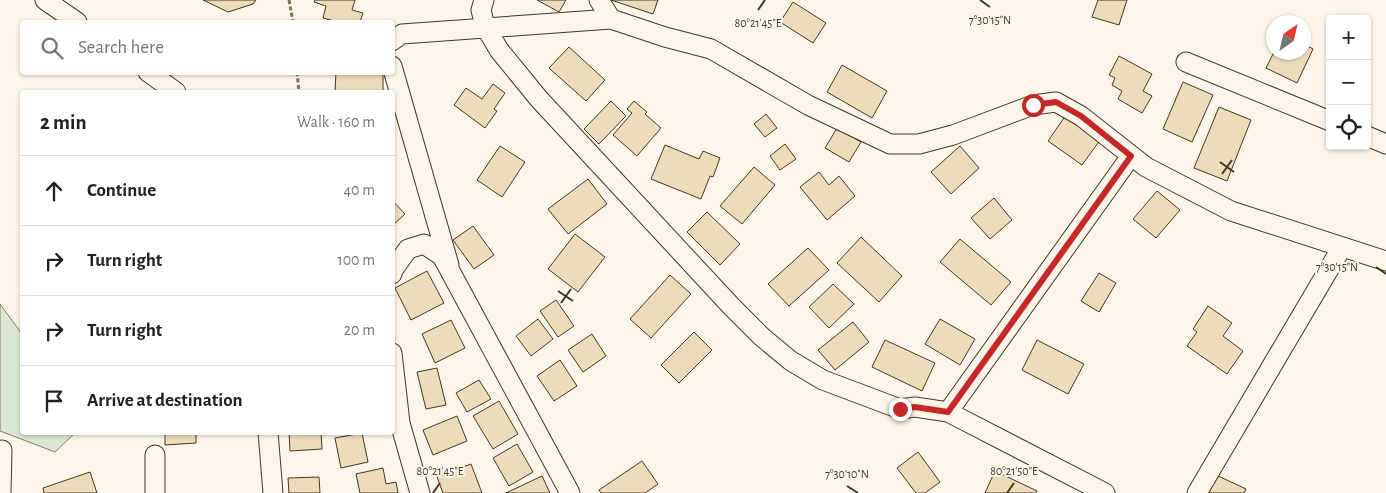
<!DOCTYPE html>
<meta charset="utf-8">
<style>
:root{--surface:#fff;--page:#f2f2f2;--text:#202124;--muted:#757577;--line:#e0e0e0}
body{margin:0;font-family:"Alegreya Sans",sans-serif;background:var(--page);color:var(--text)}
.controls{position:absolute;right:15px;top:15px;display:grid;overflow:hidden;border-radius:5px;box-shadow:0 1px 4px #0004}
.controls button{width:45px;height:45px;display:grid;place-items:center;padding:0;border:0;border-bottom:1px solid var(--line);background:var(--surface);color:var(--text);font:25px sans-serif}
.compass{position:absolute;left:1266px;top:15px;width:45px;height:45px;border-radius:50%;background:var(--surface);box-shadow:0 1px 4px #0004;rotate:34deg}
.stop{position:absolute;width:15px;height:15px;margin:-11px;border:4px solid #c62828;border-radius:50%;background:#fff}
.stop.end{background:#c62828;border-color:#fff;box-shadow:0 1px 5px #0008}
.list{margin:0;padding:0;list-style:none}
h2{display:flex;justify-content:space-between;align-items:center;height:65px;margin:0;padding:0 20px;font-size:21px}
h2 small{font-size:16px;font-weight:400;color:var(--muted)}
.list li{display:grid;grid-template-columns:32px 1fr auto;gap:15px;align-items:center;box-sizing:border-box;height:70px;padding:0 20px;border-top:1px solid var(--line)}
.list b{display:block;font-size:19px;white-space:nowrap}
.list em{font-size:16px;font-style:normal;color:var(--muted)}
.icon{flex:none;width:28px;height:28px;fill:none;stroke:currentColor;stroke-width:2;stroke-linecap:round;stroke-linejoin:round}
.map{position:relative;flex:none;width:1386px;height:493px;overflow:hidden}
.search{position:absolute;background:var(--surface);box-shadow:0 1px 4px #0004;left:20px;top:20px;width:375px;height:55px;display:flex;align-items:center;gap:12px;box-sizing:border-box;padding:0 18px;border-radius:5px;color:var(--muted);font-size:19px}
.panel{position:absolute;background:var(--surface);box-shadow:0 1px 4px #0004;left:20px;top:90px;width:375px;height:345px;border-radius:5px}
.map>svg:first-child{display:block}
.green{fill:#dce7d0;stroke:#887966}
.building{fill:#ecdcbc;stroke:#4a3520}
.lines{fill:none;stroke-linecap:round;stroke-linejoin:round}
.minor-casing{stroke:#4a3520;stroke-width:21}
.path{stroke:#7f6f5c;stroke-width:3;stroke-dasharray:4 2.5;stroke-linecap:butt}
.minor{stroke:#fbf6e9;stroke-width:19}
.route{stroke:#c62828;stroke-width:6}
.ticks{fill:none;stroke:#4a3520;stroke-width:2}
.ticks-label{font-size:12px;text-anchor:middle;fill:#4a3520;stroke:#fbf6e9;stroke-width:4;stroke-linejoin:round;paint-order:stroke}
</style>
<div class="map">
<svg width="1386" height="493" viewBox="0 0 1386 493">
<rect width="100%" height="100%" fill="#fbf6e9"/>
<path class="green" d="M0,304L22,334V432L75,433L55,452L0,431Z"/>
<path class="building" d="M203,0H256L253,4L228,12Z
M315,0H355L352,10L363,13L360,22H338L323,18L326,6L314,2Z
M537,0H566L559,12Z
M611,0H658L653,14Z
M1098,0H1127L1119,25L1092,17Z
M793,2L826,23L813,43L780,22Z
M1304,44L1313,49L1297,83L1266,68L1274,52H1304Z
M569,47L605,80L586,101L549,68Z
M1119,56L1152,74L1143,91L1152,96L1142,113L1118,99L1122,91L1112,85L1115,78L1109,75Z
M842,65L887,91L872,118L827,92Z
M336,72H383V92H335Z
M1183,82L1213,95L1192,142L1163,129Z
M493,84L505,93L494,109L497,111L485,128L454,105L466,88L482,99Z
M611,101L626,116L599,144L584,129Z
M634,101L647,112L645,114L661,128L637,156L613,135L632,113L627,109Z
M1219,107L1251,120L1227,181L1194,168Z
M766,114L777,128L765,137L754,124Z
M1066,115L1101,139L1082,165L1048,141Z
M837,128L861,142L849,162L825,148Z
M785,144L796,159L780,170L770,156Z
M665,145L699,159L703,151L720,158L713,177L710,176L701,199L651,179Z
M500,146L525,162L502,197L477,180Z
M960,146L979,168L951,194L931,172Z
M754,167L775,185L742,224L720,206Z
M819,172L829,185L839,176L855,196L827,220L800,187Z
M588,179L607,204L568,234L548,209Z
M1157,191L1180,210L1156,238L1133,219Z
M994,198L1012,220L990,239L971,218Z
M392,200L405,214L392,226Z
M707,212L740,244L720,265L687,232Z
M473,226L494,255L474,269L453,240Z
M575,234L605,257L578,292L548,269Z
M861,237L902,276L879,302L837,263Z
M960,239L1011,282L991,305L940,262Z
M808,248L829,270L789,306L768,284Z
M427,271L444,303L411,320L395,288Z
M1099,273L1116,283L1099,312L1081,301Z
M670,275L691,294L651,338L630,319Z
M833,284L854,304L829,328L809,307Z
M556,300L574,326L558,337L540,311Z
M1208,306L1232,323L1223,336L1243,351L1227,374L1187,346L1197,332L1193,329Z
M538,319L553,339L531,356L516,336Z
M940,319L975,339L960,365L925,344Z
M451,320L465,348L435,363L422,334Z
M853,322L869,342L835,370L818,350Z
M694,332L712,350L679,383L661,365Z
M592,334L606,356L583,372L568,350Z
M885,340L935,363L922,391L872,367Z
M1037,340L1084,364L1068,394L1022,370Z
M560,360L577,386L554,401L537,376Z
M437,368L446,405L426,409L417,372Z
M479,380L491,399L467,412L456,393Z
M499,401L518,434L493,449L473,416Z
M457,416L467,441L433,455L423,430Z
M165,432H196V443L165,445Z
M289,432H321L322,449L290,451Z
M362,433L368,462L341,468L335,438Z
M517,444L533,472L509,486L493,458Z
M918,452L940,482L925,493H916L897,468Z
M642,461L658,484L645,493H601L599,490Z
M471,464L482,493H443L437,477Z
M383,468L386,484L396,482L398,493H360L356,474Z
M995,471L1037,491L1036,493H985Z
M90,472L97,493H44L43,488Z
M1214,474L1246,489L1244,493H1206Z
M542,476L550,493H506Z
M319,477L320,493H289L288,478Z"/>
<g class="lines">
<g class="minor-casing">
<path id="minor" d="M45,0L77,22
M484,0L481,10L485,26L499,50L539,99L731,306L762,337L791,361L823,380L900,409L915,407L948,412L1105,493
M599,0L611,19L665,37L711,49L808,105L890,144H919L953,135L1033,105L1056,102L1081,116L1146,167L1231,211L1386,261
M392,41L402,34L611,19
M1186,62L1330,121
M392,66L449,265
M148,72L176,92
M1367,136L1386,144
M392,274L393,270L408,249L424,244L442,256L570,493
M392,353L400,423L420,493
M948,412L1131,156
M268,432L273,493
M1,493L2,450
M155,493V455
M1197,493L1342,247"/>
</g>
<path class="path" d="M289,0L293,22
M297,72L299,92"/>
<use href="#minor" class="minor"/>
</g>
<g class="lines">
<path class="route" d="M900,409L915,407L948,412L1131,156L1081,116L1056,102L1033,105"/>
</g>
<path class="ticks" d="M980,0L990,7M758,10L765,0M1220,162L1234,172M1222,174L1232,160M1376,267L1386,274M558,291L573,301M561,303L571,289M847,486L858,493M433,493L440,483M1007,493L1014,483"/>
<g class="ticks-label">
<text x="990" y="24">7°30'15"N</text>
<text x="758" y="27">80°21'45"E</text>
<text x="1337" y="271">7°30'15"N</text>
<text x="440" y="475">80°21'45"E</text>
<text x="1014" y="475">80°21'50"E</text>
<text x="847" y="478">7°30'10"N</text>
</g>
</svg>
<div class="controls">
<button>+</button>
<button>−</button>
<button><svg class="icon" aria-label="locate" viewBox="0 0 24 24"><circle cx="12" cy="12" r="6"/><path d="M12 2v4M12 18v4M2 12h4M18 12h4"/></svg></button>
</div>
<svg class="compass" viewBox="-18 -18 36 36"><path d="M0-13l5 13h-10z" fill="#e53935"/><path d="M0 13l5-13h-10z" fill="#757577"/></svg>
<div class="stop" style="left:1033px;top:105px"></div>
<div class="stop end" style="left:900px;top:409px"></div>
<div class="search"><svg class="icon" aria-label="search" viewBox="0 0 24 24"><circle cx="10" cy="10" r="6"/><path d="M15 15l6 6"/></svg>Search here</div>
<section class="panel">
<h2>2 min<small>Walk · 160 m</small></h2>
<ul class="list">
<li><svg class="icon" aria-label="ahead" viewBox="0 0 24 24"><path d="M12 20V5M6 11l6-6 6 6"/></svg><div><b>Continue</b></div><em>40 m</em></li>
<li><svg class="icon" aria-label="right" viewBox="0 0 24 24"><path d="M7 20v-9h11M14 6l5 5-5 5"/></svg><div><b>Turn right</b></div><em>100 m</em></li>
<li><svg class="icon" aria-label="right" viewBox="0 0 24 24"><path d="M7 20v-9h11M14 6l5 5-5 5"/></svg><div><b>Turn right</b></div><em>20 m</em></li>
<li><svg class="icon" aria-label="arrive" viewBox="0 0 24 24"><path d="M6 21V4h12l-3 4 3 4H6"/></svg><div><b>Arrive at destination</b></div></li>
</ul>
</section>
</div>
